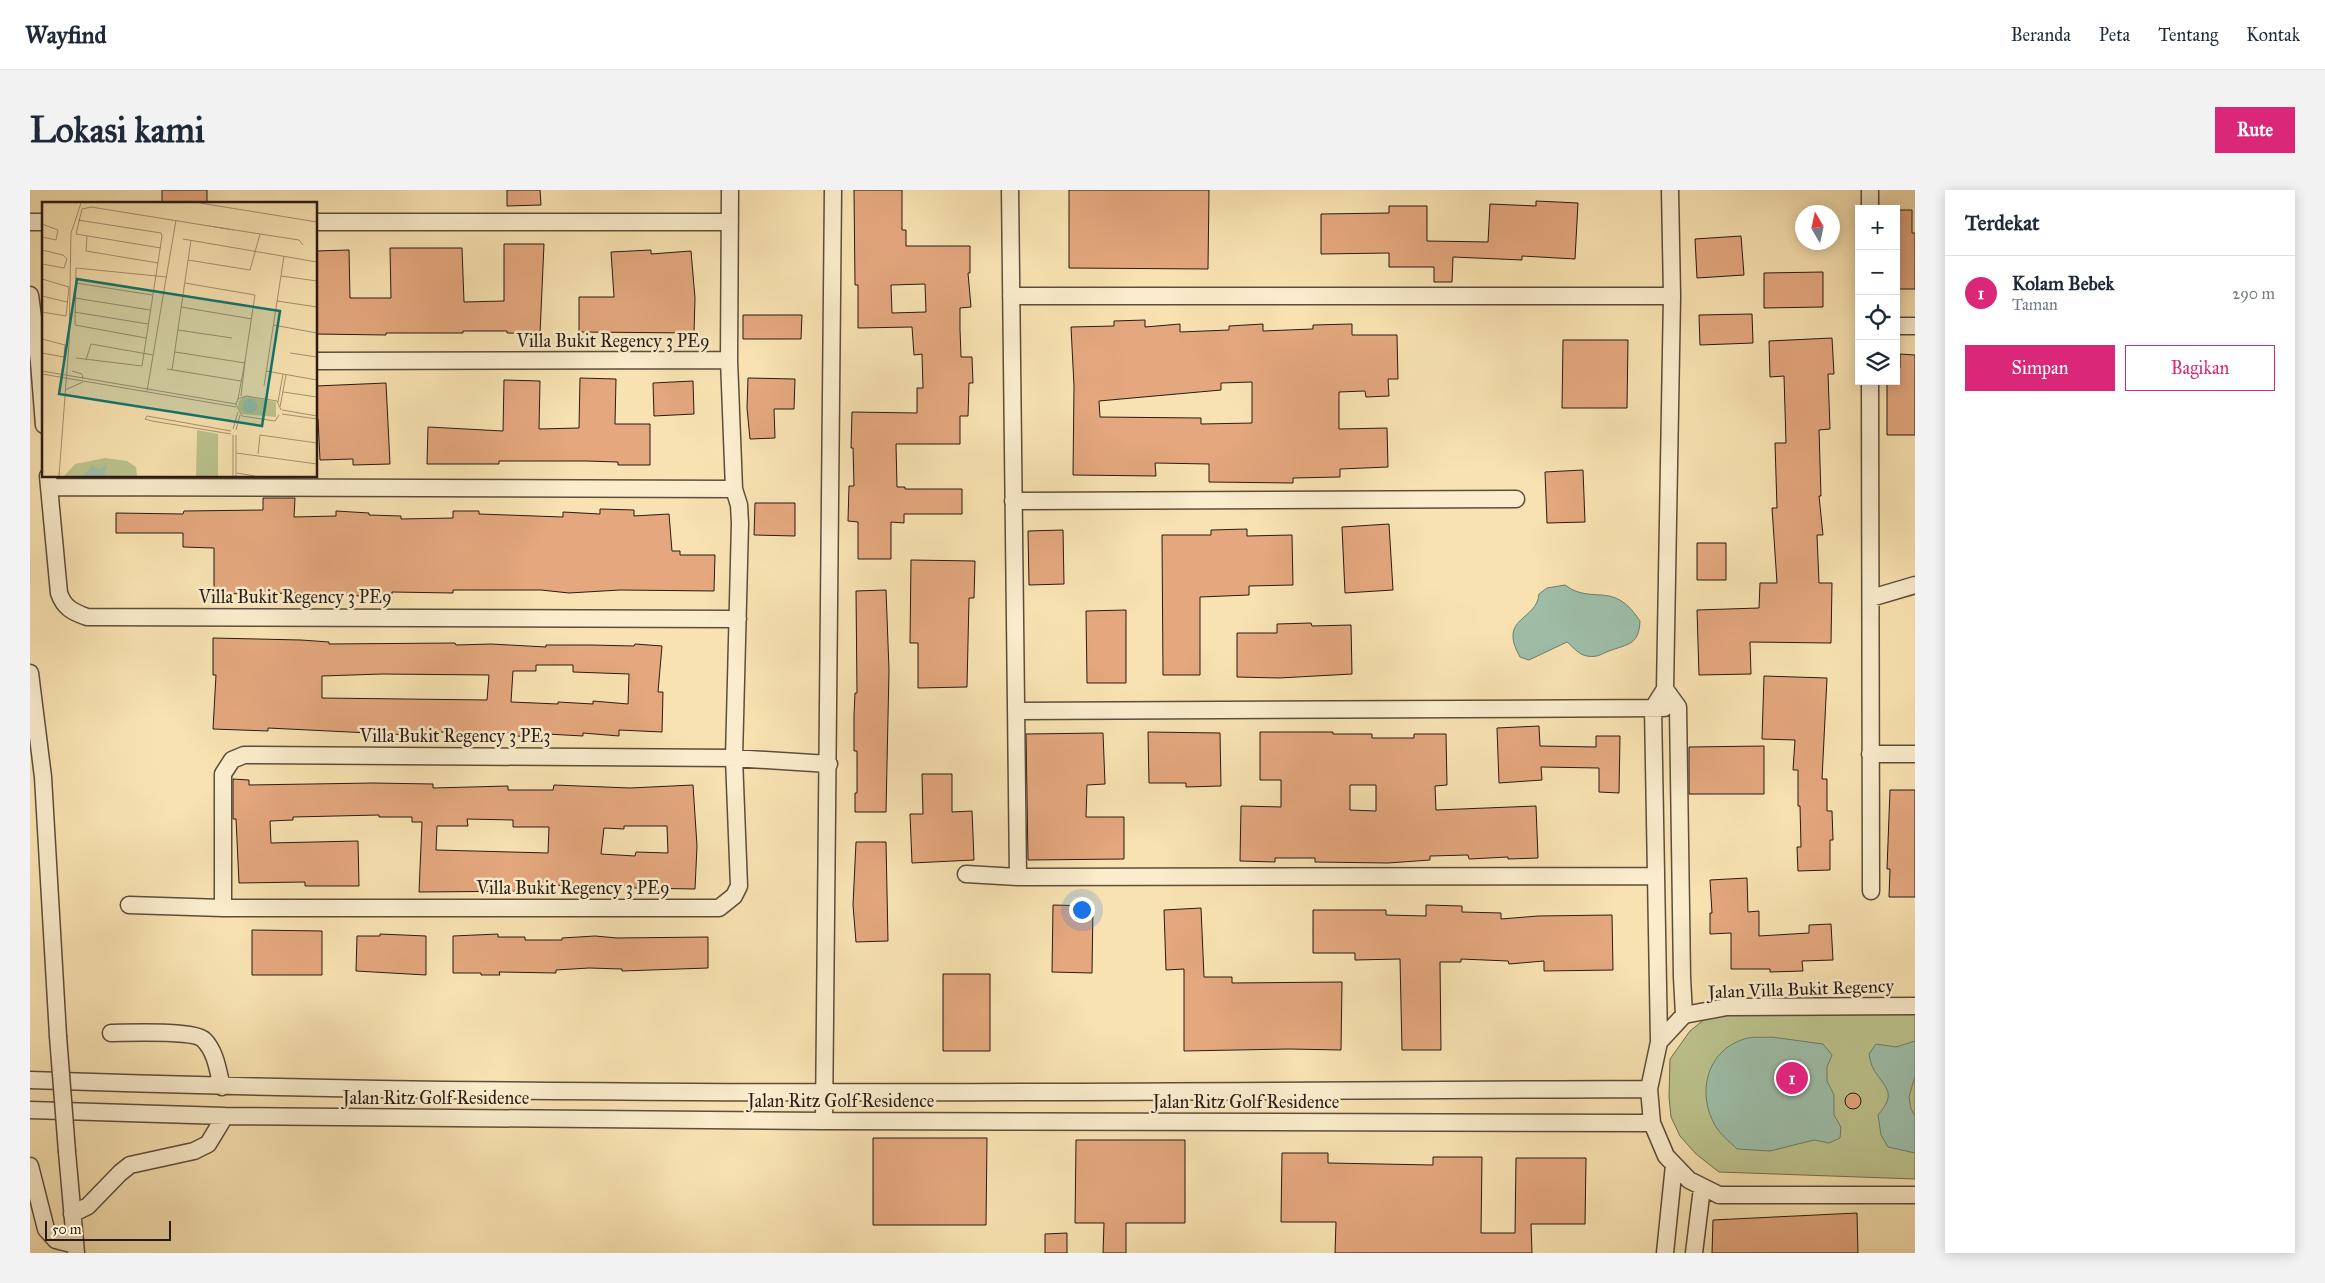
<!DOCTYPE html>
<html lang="id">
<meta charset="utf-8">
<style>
:root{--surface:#fff;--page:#f2f2f3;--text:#1f2937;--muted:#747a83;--line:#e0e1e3;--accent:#db2777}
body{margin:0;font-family:"IM FELL Great Primer",serif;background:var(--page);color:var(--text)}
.controls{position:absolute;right:15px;top:15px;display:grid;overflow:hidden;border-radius:0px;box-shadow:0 2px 12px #0003}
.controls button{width:45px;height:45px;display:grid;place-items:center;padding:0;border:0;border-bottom:1px solid var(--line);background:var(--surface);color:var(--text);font:25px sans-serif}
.compass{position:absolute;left:1765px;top:15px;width:45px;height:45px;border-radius:50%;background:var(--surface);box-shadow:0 2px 12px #0003;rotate:351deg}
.scale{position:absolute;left:15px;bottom:12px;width:126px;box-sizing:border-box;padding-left:5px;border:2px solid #291b14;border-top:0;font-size:14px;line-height:18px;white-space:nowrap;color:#291b14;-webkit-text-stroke:4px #faeccc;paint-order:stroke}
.you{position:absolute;left:1051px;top:719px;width:18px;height:18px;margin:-12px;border:4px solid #fff;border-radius:50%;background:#1a73e8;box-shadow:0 0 0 8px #1a73e833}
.badge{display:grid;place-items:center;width:32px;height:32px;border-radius:50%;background:var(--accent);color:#fff;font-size:16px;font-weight:700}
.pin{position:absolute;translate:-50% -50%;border:2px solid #fff;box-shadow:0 1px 5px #0006}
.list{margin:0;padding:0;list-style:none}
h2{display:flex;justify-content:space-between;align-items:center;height:65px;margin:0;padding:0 20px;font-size:21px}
h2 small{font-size:16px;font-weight:400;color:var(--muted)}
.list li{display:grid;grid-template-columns:32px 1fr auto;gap:15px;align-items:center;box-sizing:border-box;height:75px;padding:0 20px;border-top:1px solid var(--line)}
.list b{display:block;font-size:19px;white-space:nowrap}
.list p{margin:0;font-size:16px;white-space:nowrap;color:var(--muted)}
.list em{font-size:16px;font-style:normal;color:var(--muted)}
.actions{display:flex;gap:10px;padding:15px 20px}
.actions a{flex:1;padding:11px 0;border:1px solid var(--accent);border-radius:0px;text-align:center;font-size:18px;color:var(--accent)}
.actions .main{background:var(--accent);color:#fff}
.icon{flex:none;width:28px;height:28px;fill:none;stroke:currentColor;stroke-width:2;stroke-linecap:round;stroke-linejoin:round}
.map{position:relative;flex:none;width:1885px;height:1063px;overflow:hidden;border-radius:0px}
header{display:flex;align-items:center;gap:30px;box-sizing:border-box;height:70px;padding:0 25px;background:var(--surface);border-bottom:1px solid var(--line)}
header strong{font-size:24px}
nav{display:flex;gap:28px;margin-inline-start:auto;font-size:18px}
.intro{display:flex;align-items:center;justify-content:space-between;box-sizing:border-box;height:120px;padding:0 30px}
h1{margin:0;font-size:35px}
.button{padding:12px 22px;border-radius:0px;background:var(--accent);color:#fff;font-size:18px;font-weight:700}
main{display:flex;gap:30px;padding:0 30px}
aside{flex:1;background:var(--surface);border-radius:0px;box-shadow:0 2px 12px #0003}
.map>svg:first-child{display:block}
.green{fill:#bcc38d;stroke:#726f50}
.water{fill:#9ebea9;stroke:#6f7d6d}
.building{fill:#e4a77e;stroke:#291b14;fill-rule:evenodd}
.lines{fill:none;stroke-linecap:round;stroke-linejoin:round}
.minor-casing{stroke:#5d4d3b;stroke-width:19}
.minor{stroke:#faeccc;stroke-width:16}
.minor-bridge-casing{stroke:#5d4d3b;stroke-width:19;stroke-linecap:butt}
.minor-bridge{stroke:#faeccc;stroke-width:16}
.labels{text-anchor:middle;stroke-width:5;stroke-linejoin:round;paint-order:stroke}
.street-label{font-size:18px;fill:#291b14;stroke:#faeccc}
.inset-road{fill:none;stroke:#a59272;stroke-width:1}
.view{fill:#0f766e;fill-opacity:0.15;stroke:#0f766e;stroke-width:2.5}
.inset-edge{fill:none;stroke:#291b14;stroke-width:2.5}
</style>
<header>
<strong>Wayfind</strong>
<nav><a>Beranda</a><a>Peta</a><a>Tentang</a><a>Kontak</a></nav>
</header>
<div class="intro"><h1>Lokasi kami</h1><a class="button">Rute</a></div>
<main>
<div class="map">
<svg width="1885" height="1063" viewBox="0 0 1885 1063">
<rect width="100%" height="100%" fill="#f8e2b1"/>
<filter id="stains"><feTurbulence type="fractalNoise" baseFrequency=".004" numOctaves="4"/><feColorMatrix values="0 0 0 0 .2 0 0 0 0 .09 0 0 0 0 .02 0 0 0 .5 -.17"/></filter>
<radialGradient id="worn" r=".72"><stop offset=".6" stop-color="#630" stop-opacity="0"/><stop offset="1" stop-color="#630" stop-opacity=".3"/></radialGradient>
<path class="green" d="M1885,819V989L1689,982L1666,964L1650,946L1641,927L1639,907L1640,869L1660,841L1686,820Z"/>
<path class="water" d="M1535,395C1563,416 1583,389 1610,431C1609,455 1598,454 1579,461C1571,464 1567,468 1557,466C1549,465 1543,457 1537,452L1499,470L1490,467C1467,427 1507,431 1509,404L1517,398Z
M1741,847L1793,854L1802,865L1797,877V891L1804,905V925L1811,937L1810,948L1799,953L1784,950L1740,961L1707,959C1700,952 1691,945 1686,937C1666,904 1676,861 1714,849C1722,846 1733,848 1741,847Z
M1885,851V886L1879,907L1881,919L1885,926V963L1858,957L1851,945L1848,925C1867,903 1856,899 1844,880C1841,875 1840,869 1839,864L1846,854L1866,857Z"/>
<path class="building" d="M132,0H177V12L132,13Z
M477,0H510L511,15L477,16Z
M824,0H872V40H876V56H940V83H938L941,117L930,118V139L931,167H942L943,193H939L938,226H930V254H866L867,297H875V299H932V324H874V333L861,332V369H828V332L818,331L819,296H824L823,258H821L822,222L887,223V198H893L892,164L884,165L882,137L828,138V95H825ZM895,94L896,122L862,123L861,95Z
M1039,0H1179L1178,79L1039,78Z
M1506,11L1548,13L1545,69L1492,66V70L1423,67L1422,92H1404V77H1359V63L1291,64V24L1359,23V16H1397V51L1458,52L1460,14L1506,16Z
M1866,20H1882V43H1885V99H1866Z
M1711,46L1714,85L1667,88L1665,49Z
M474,54H514L510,144L477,143V141H433V143H356V145L286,144V61L319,60L320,108H361L360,58H432L434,112L474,111Z
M621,60V64L661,61L665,108L664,143L549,142V107H584L581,62Z
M1793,82V117L1734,118V83Z
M1722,124L1723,153L1670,155L1669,125Z
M713,125H772L771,149H713Z
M1115,130V137L1150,134V142L1199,140V136L1233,134V141L1283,139V135L1322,134V145H1367L1368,189H1358L1359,206L1336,207L1335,201L1309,202V239L1357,238L1358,277L1310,279V287L1263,288V293L1179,292V274L1125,273L1126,286L1043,285L1044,196L1041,137L1084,136V131ZM1222,192V233L1171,234V228L1070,227L1069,211L1191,200V193Z
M1802,148L1804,184H1798L1800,239L1789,240L1791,306H1789L1793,345H1787L1789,393H1802L1801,453L1720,452L1721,484L1669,485L1667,420L1729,418L1730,393H1747L1742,318H1747L1745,253H1756L1754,186L1740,187L1739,151Z
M1533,150H1598L1597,218H1532Z
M1870,164L1885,165V245H1857V191H1866V178H1870Z
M550,188L586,189L585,234H620V275H588V272L557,271H469V274H397L398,237L473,241L474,190L510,191L509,239L549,238Z
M718,188L765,189L764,219H744L745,248L720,249L717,218Z
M663,191L664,224L624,226L623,193Z
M356,193L360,274L323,275V269L290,270L288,229H286V196Z
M1553,280L1555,332L1517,333L1515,282Z
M233,308H265L264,327L306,326V321L339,323V325L371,326V329L423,328V321H449V324L533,327V322L570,324V319L604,320V326L639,324L642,361H650V365H685L684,401L590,400L539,403L511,400H423V403L362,402V404L333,403V406L300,405V407L276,406V403L184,404V358L153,357V343H86V323L153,324L154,321L233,320Z
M725,313H765V346L724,345Z
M1359,334L1363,400L1315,403L1312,337Z
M1217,339V346L1262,345L1263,395L1219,396V405L1170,407V485H1133L1132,345H1181V340Z
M1033,340L1034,394L999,395L998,341Z
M1667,353H1696V390H1667Z
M881,370L945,371L944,408H939L937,497L888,498V453H880Z
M856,400L859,480L856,622H825V603H827V561H824V525L825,503H827L826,401Z
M1096,420V493H1057L1056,421Z
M1281,433L1282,436L1321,435L1322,484L1249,488L1207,487V443H1247V434Z
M183,448L271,450L299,452V454L425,453L426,455L461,454L516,457V455H561L604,456L605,454L632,456L628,502H633L632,542L589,540V546L553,543V546L517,544V547L486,546V543L401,542L400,546L238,538V541L183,539L186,485H183ZM506,475H543V482L599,484L598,514L563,511V514L528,512V514L481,512L483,481H506ZM352,484L459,485L457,510L292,508V486Z
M1734,486L1797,488L1792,589H1797V621H1802L1803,650H1800V680L1768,681L1767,657H1771L1770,616H1768V580H1763L1765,550L1732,549Z
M1509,536L1510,556L1566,557V546H1590L1589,603L1569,602V578L1511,577L1512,590L1469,593L1467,538Z
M1118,542L1190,543L1191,596L1156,597V593H1119Z
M1230,542H1303V544H1342V548H1384V544H1416L1417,595L1405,596L1406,620L1506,616L1508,668L1478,669V667L1439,669L1438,665L1400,666V670L1358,673L1285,672V668H1245V672L1210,671L1211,616L1251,617V590H1230ZM1320,595H1346V621L1320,620Z
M1073,543L1075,594L1057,595L1056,627H1094V669L998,670L996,544Z
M1734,556V604H1659V557Z
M892,584H922V622L942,621L944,670L882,673L880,624H893Z
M203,589L219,590V595L343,593L403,594V598L478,596V600H523L524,595L600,598L663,595L667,656L665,699L604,698V696L569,694V698L511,694V701L389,702L392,632H382V627H349V625L263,627V630L240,631L241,653L328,651L329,696H275V692L209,693L206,629H203ZM437,629L483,630V637H519L518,663L406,660L407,636H438ZM594,636H637L638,663L606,662L605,666L571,664L574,638L594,639Z
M1860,600H1885V707H1859L1860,679H1857Z
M826,652H856L858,751L826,752L823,715Z
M1717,688L1718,722L1729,721V746L1779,743V735L1801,734L1803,770L1772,771L1773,781L1740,782V779H1701V743L1680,744V723H1682L1680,690Z
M1023,715L1063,716L1062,783L1022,782Z
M1396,715L1432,716V722L1471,723V729L1508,726L1582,725L1583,780L1514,781V771L1479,774L1478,771L1431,769V772H1410L1411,860H1372L1370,769L1325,770V763H1283V720H1356V725L1396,726Z
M1171,718L1174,787H1202V793L1312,792L1311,860L1259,859L1154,861V779L1136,780L1134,720Z
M222,740L292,741V785H222Z
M350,744L396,746V785L326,781L327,746H350Z
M468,744V747H495V750H532V748L565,746L587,748L678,747V778L592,781V779L559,778L526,780V783L469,782L470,785H451V783H423V746Z
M913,784H960V861H913Z
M1815 911a8 8 0 1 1 16 0a8 8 0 1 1-16 0Z
M843,948H957L956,1035H843Z
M1046,950H1155V1033H1096V1063H1073L1074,1033H1045Z
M1252,963H1298V973L1403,975V967H1452L1451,1043H1485L1486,968H1556L1555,1034H1501L1502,1063H1305L1306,1032H1251Z
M1827,1023L1828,1063H1682L1683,1030Z
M1037,1043V1063H1015V1044Z"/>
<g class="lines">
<g class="minor-casing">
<path id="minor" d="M980,0L988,687
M1840,0V19
M0,32H14
M286,32H700
M0,105L9,172L14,235
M981,106H1642
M1866,136H1885
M286,171L699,170
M1840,191L1841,701
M18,286L29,403C34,418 43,422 57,427L708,429
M19,297L704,299
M983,311L1486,309
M1841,408L1885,395
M0,483L13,587L28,846
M1635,499L1642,106L1640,0
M986,521L1634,518
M1840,564H1885
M936,684L988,687L1625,686
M99,715L193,718H689L704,706L709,696L704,568L710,333L709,315L704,299L699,170L700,0
M193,718V584L202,570L214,565L704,568L799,574
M1885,816L1697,817L1654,825L1629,852L1619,899L1622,933L1636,966L1659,990L1689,1005H1885
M81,843C98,843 164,840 174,850C186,862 188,881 192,897
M1629,852L1623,518L1635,499L1648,517L1652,787L1654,825
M0,890C539,909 1080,901 1619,899
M0,920L195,926L794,931L1622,933
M794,931L803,0
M37,962L46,1063
M0,976L16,1039L26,1050L45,1055
M42,1024L58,1016L90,983L100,975L164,961L178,954L195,926
M1635,1063L1644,975
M1664,1063L1672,998"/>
</g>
<use href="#minor" class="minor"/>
<g class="minor-bridge-casing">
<path id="minor-bridge" d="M28,846L37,962"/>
</g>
<use href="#minor-bridge" class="minor-bridge"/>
</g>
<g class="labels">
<g class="street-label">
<text x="583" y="157">Villa Bukit Regency 3 PE9</text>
<text x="265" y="413">Villa Bukit Regency 3 PE9</text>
<text x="425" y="552">Villa Bukit Regency 3 PE3</text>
<text x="543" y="704">Villa Bukit Regency 3 PE9</text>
<text transform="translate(1771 799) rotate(-2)" y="6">Jalan Villa Bukit Regency</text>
<text x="406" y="914">Jalan Ritz Golf Residence</text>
<text x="811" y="917">Jalan Ritz Golf Residence</text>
<text x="1216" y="918">Jalan Ritz Golf Residence</text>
</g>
</g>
<g transform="translate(12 12)">
<rect width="275" height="275" fill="#f8e2b1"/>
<path d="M203,194L234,200V215L200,212L196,205L197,199ZM155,228L176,232V274H154ZM63,256L85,259L94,265L95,274H22L33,262Z" fill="#bcc38d"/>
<path d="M201 204a7 7 0 1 1 14 0a7 7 0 1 1-14 0ZM65,262L62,274H41L50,263L57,267Z" fill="#9ebea9"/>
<path class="inset-road" d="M158,1L275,20M0,22L16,28L14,38L0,35M167,24L257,38L261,43M45,34L44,49L116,61M141,37L275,60M119,46L34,32L40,7L49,5L192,28M0,48L21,53L25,57L22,66L0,62M146,58L208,68L218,32M239,74L275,79M0,77L27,85L24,114L0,110M34,81L110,93M143,81L213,93L203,159M0,94L25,100M33,96L108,108M235,99L275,105M139,105L210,117M32,110L106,122M231,123L275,131M136,128L190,136M104,136L33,123L34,66L125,75M0,137L23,143L22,155L0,151M133,150L203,161M248,151L275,155M34,156L100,164L120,34L119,31L36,18M44,158L49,142L111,153M125,167L199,179M130,168L149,38M0,169L194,202M30,169L40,172L41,177M224,169L275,178M0,172L194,205M222,184L242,54M23,188L41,180M105,189L134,18M241,190L275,195M196,197L203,159L199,194M236,200L241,172M238,205L244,173M240,208L275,214M240,212L275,217M237,213L233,219L200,214L194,202L196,197L204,194L235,199L239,208M105,214L103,217L110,219L189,232M105,214L189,229M191,227L196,210M194,228L198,213M191,233V274M194,233V274M194,251L275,262M216,252L218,233L275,241M195,271L213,274M17,274L27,141L29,31L39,1"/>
<path class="view" d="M35,77L238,109L220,224L17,192Z"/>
<rect width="275" height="275" class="inset-edge"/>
</g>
<rect width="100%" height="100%" filter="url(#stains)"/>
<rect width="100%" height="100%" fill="url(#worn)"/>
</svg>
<div class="controls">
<button>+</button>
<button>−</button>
<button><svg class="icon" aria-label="locate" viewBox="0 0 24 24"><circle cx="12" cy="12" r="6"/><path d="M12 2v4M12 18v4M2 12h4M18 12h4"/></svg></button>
<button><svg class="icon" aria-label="layers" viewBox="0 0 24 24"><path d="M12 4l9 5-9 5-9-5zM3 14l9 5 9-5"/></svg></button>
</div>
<svg class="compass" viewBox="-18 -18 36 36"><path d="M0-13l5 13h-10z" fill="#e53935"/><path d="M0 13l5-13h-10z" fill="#747a83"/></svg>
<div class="scale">50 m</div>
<div class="you"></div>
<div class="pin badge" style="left:1762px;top:888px">1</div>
</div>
<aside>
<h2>Terdekat<small></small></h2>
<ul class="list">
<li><span class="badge">1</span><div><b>Kolam Bebek</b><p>Taman</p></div><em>290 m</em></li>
</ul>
<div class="actions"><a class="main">Simpan</a><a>Bagikan</a></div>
</aside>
</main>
